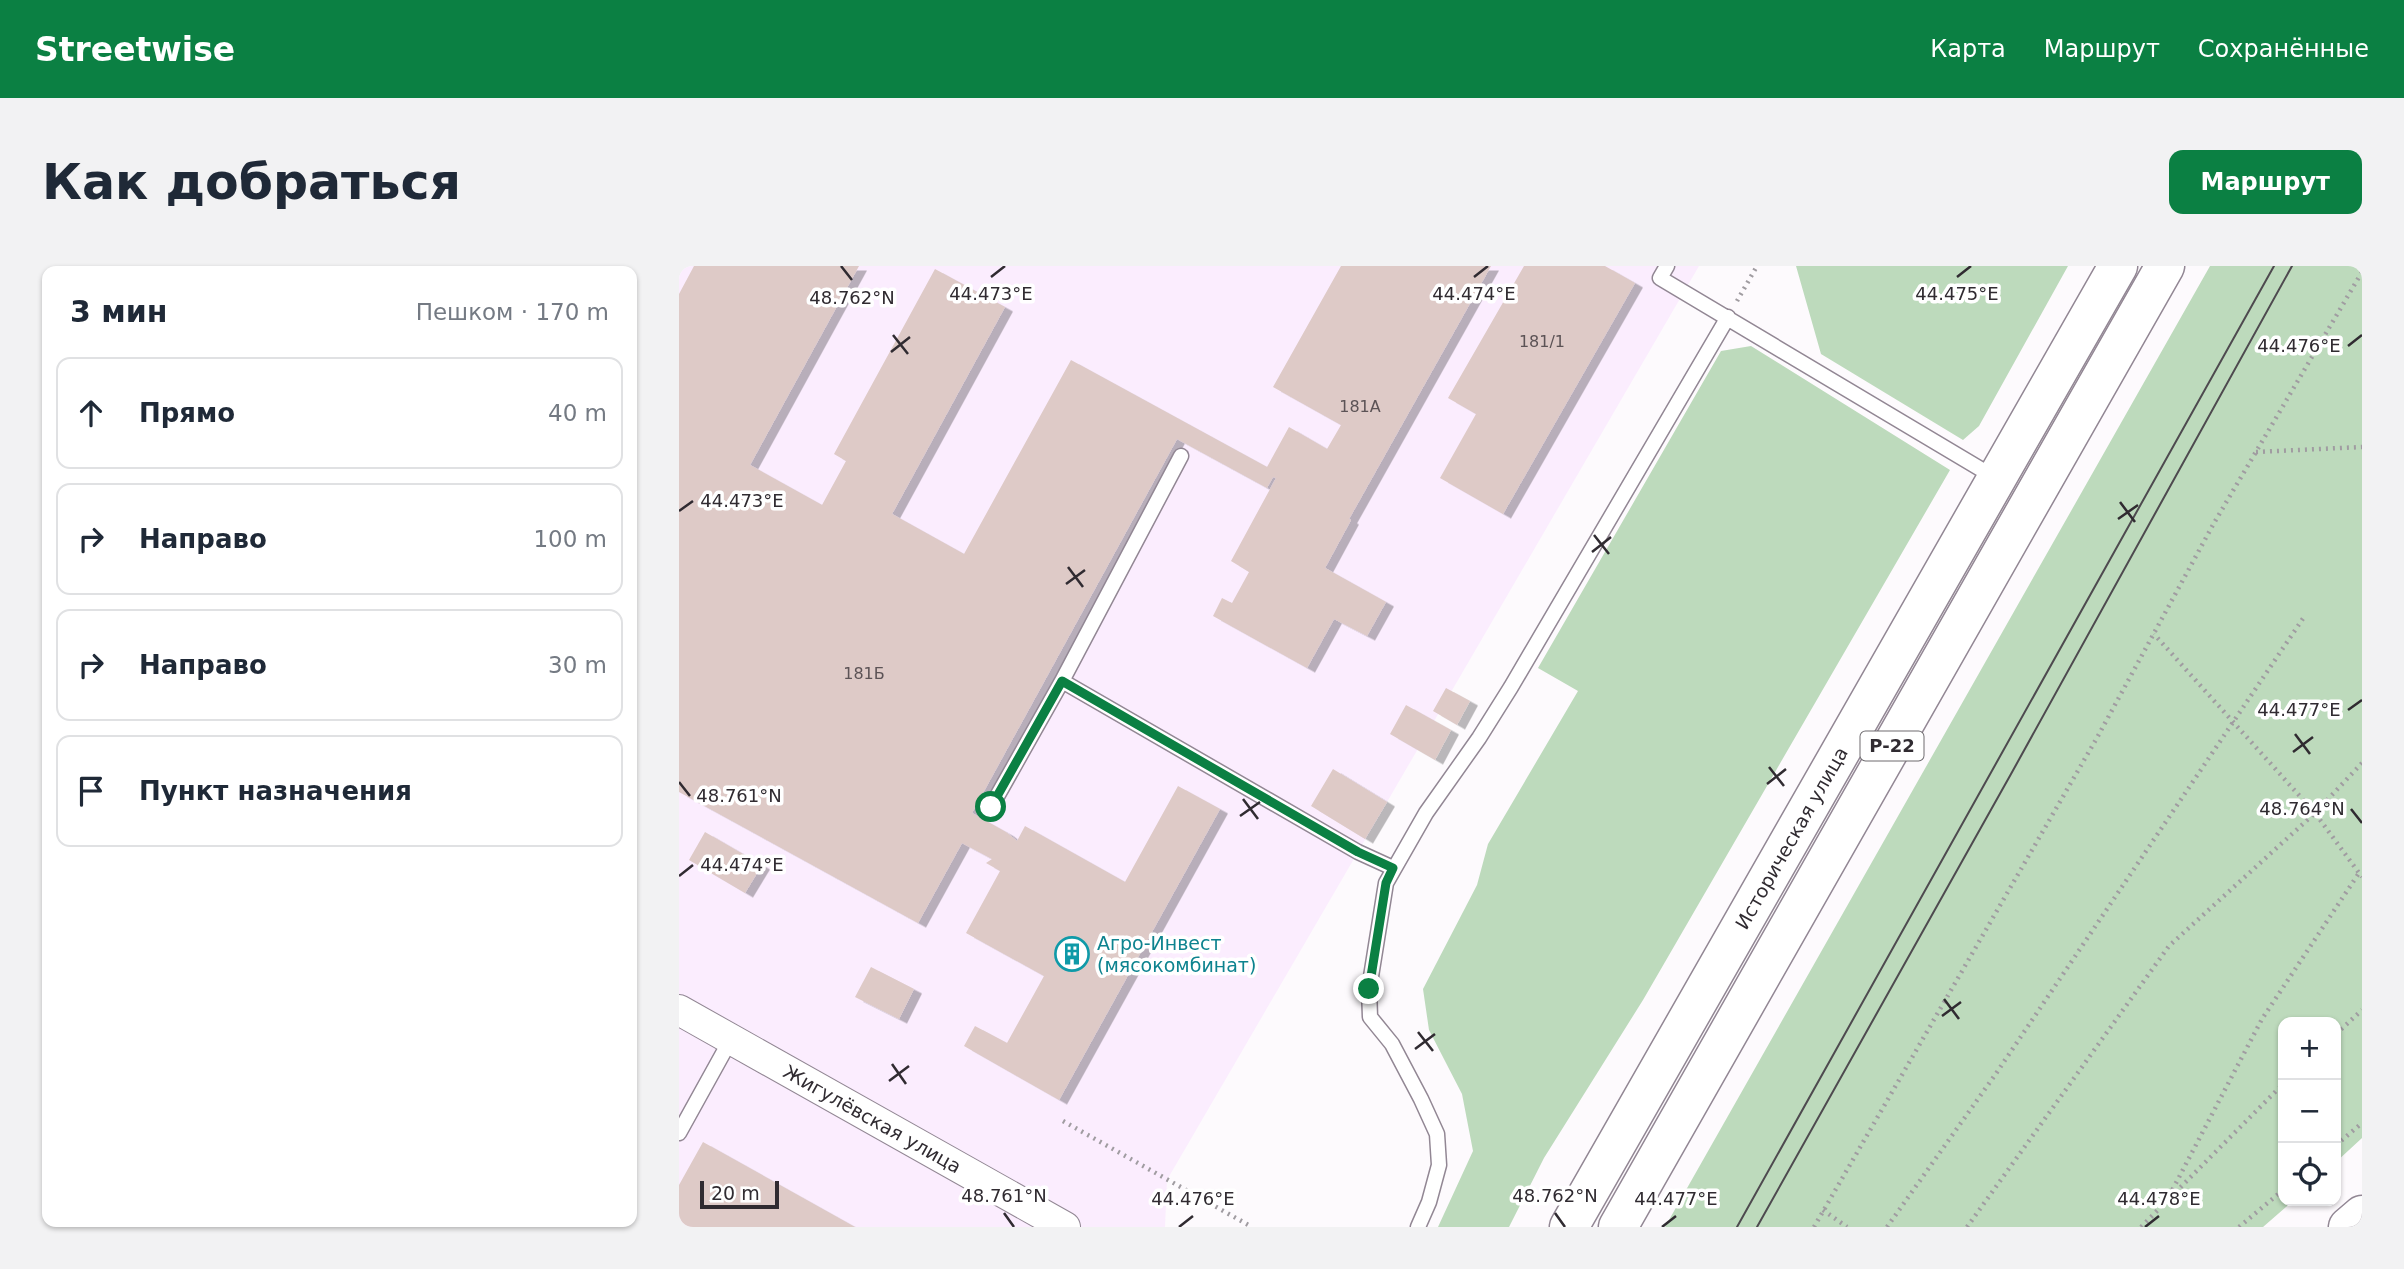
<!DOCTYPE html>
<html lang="ru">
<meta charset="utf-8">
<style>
:root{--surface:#fff;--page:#f2f2f3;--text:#1f2937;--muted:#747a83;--line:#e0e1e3;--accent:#0b8043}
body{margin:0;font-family:"DejaVu Sans",sans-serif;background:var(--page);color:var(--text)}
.controls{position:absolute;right:21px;bottom:21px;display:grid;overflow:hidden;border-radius:14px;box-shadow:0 2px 5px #0004}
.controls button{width:63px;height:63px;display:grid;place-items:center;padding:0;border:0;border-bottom:2px solid var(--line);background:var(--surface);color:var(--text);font:35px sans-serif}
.scale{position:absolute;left:21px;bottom:18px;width:79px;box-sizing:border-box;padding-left:7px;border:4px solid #302b31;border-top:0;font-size:19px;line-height:24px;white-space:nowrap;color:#302b31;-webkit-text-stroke:5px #fff;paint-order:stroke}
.stop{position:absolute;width:21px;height:21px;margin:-16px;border:5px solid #0b8043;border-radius:50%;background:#fff}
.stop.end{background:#0b8043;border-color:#fff;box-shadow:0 2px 7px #0008}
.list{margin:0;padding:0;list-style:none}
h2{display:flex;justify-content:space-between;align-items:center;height:91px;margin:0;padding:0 28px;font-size:30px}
h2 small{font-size:23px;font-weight:400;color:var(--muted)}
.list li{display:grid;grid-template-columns:46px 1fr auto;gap:21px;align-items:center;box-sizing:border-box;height:112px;margin:0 14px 14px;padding:0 14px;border:2px solid var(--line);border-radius:14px}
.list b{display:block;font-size:26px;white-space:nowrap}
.list em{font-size:23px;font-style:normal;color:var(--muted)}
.icon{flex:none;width:38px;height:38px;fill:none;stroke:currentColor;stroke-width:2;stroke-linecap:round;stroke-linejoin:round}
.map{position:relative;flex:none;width:1683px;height:961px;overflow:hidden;border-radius:14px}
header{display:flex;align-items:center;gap:42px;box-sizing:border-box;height:98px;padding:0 35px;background:var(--accent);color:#fff}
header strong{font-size:33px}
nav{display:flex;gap:38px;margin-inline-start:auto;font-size:24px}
.intro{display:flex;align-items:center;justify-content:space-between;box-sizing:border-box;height:168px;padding:0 42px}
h1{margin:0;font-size:49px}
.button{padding:18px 32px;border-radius:14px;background:var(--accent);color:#fff;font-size:24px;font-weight:700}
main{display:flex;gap:42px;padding:0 42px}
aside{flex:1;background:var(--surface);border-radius:14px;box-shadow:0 2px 5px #0004}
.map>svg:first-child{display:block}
.built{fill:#fbedfe}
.green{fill:#bddabc}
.building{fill:#decac7;filter:url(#shadow)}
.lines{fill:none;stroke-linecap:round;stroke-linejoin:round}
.service-casing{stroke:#928794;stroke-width:17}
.minor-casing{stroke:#928794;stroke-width:32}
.secondary-casing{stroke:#928794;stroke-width:41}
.trunk-casing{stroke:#928794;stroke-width:41}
.path{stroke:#a09ca1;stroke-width:4.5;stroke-dasharray:2 5;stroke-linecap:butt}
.service{stroke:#fff;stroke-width:14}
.minor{stroke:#fff;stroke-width:30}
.secondary{stroke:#fff;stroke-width:38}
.trunk{stroke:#fff;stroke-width:38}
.tram{stroke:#4e4a4f;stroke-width:2}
.route{stroke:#0b8043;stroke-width:9}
.ticks{fill:none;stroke:#302b31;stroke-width:2.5}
.labels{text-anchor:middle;stroke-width:7;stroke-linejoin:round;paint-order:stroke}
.number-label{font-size:16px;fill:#5c5356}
.shield{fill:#fff;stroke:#6e6b6f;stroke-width:2}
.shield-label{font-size:18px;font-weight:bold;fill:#302b31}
.street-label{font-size:19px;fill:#302b31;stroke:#fff}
.culture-label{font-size:19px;fill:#0d838f;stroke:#fff;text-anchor:start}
.ticks-label{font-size:18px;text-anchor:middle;fill:#302b31;stroke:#fff;stroke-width:7;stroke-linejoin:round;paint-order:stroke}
</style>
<header>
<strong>Streetwise</strong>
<nav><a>Карта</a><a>Маршрут</a><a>Сохранённые</a></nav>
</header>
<div class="intro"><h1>Как добраться</h1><a class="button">Маршрут</a></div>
<main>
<aside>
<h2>3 мин<small>Пешком · 170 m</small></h2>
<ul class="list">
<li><svg class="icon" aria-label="ahead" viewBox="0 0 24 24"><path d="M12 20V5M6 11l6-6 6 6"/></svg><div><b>Прямо</b></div><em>40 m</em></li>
<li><svg class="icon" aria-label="right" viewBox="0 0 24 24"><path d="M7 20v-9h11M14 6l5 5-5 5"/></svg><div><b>Направо</b></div><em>100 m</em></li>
<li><svg class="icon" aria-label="right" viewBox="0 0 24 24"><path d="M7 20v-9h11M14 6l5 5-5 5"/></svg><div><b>Направо</b></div><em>30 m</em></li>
<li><svg class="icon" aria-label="arrive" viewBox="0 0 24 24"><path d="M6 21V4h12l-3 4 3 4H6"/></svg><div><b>Пункт назначения</b></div></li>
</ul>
</aside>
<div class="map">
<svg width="1683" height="961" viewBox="0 0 1683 961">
<defs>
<filter id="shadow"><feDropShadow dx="8" dy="4.5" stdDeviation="0" flood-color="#0004"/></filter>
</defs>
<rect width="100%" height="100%" fill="#fdfafd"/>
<path class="built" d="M0,0H1020L488,914L486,961H0Z"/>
<path class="green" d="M1117,0H1389L1300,160L1284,174L1142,88Z
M1531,0H1683V872L1657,896V756H1604V935H1614L1584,961H986Z
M1072,80L1271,204L964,734L865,892L830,961H759L794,885L783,828L750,764L744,723L798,619L809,578L899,425L859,402L1042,85Z"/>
<path class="building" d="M15,0H180L71,199L143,239L167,195L155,188L256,3L326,41L213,248L285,288L392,94L588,201L610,161L648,183L662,159L594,121L662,0H812L670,253L672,254L646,302L707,336L688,370L655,353L628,402L534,350L543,332L553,337L570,306L552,295L597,212L594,211L588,222L498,173L293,547L327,566L338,575L346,560L446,616L499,520L541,543L380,834L285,780L296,760L328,777L365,710L287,667L321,605L307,597L313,593L283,577L239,657L0,526V28Z
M845,0H926L956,17L824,248L761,212L797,148L769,132Z
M767,422L791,435L778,459L754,445Z
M727,439L772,464L756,494L711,468Z
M654,503L708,536L686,573L632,540Z
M26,566L83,599L66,627L10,594Z
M192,701L235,723L220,753L176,731Z
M24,876L176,961H0V919Z"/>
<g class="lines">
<g class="service-casing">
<path id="service" d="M988,0L981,12L1315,211
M502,190L383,415L679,586L714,602
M312,541L383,415
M0,867L52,773
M739,961L750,936L760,899L758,868L742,833L713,778L691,751L690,723L707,617L747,547L800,472L832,421L1049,51"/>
</g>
<g class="minor-casing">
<g id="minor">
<path id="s1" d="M0,744L386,961"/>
</g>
</g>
<g class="secondary-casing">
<path id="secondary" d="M1669,961L1683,949"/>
</g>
<g class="trunk-casing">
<g id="trunk">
<path id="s2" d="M890,961L1439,0"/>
<path d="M939,961L1486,0"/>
</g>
</g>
<path class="path" d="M1058,35L1078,0
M1577,186L1683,181
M1683,497L1636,547L1683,611
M1657,768L1683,744
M384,855L573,961
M1657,879L1683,857
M1487,936L1583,753L1680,607
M1144,944L1168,961
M1135,961L1419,470L1535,257L1683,6
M1208,961L1316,809L1625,351
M1288,961L1490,680L1636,547L1475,368
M1462,961L1604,818
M1560,961L1604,924"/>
<use href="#service" class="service"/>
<use href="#minor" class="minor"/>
<use href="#secondary" class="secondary"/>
<use href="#trunk" class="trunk"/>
<path class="tram" d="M1058,961L1595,0
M1078,961L1332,508L1613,0"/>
</g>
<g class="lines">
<path class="route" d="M312,541L383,415L679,586L714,602L707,617L690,723"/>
</g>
<path class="ticks" d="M162,0L173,14M312,11L326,0M795,11L809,0M1278,11L1292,0M214,69L229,88M1669,80L1683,69M212,86L231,71M1441,236L1456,256M0,245L14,235M1439,253L1459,239M915,269L930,288M913,286L932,271M389,301L404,321M387,318L406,304M1669,444L1683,434M1616,468L1631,488M1614,486L1634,471M1090,501L1105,520M0,516L11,530M1088,518L1107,503M564,533L579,553M1672,543L1683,557M561,550L581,536M0,610L14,599M1265,733L1280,753M1263,750L1282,736M739,766L754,785M736,783L756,768M213,798L227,818M210,815L230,800M325,947L335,961M876,947L886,961M500,961L514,950M983,961L997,950M1466,961L1480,950"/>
<defs>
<g id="building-ring" transform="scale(1.75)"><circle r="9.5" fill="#fff" stroke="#0f9aa8" stroke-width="1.5"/><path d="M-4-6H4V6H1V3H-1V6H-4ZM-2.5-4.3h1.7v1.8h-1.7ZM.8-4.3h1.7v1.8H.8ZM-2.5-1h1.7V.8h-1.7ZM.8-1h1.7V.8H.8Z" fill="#0f9aa8"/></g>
</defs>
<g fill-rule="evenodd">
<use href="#building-ring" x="393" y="688"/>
</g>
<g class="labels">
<g class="number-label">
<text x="863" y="81">181/1</text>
<text x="681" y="146">181А</text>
<text x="185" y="413">181Б</text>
</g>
<rect class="shield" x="1181.5" y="465.5" width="63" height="29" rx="5"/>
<g class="shield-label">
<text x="1213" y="486">Р-22</text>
</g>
<g class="street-label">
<text dy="7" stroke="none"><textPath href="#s2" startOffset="448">Историческая улица</textPath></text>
<text dy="7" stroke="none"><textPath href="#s1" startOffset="222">Жигулёвская улица</textPath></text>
</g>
<g class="culture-label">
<text x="418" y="684">Агро-Инвест<tspan x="418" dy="22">(мясокомбинат)</tspan></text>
</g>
</g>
<g class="ticks-label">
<text x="312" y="34">44.473°E</text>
<text x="795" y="34">44.474°E</text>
<text x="1278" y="34">44.475°E</text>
<text x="173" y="38">48.762°N</text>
<text x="1620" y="86">44.476°E</text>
<text x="63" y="241">44.473°E</text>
<text x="1620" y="450">44.477°E</text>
<text x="60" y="536">48.761°N</text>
<text x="1623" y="549">48.764°N</text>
<text x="63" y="605">44.474°E</text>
<text x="325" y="936">48.761°N</text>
<text x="876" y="936">48.762°N</text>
<text x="514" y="939">44.476°E</text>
<text x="997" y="939">44.477°E</text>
<text x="1480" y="939">44.478°E</text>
</g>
</svg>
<div class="controls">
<button>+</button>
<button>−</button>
<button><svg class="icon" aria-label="locate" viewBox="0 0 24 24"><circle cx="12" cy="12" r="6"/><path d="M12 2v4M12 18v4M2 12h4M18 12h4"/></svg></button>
</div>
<div class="scale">20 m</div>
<div class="stop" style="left:312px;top:541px"></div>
<div class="stop end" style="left:690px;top:723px"></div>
</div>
</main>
